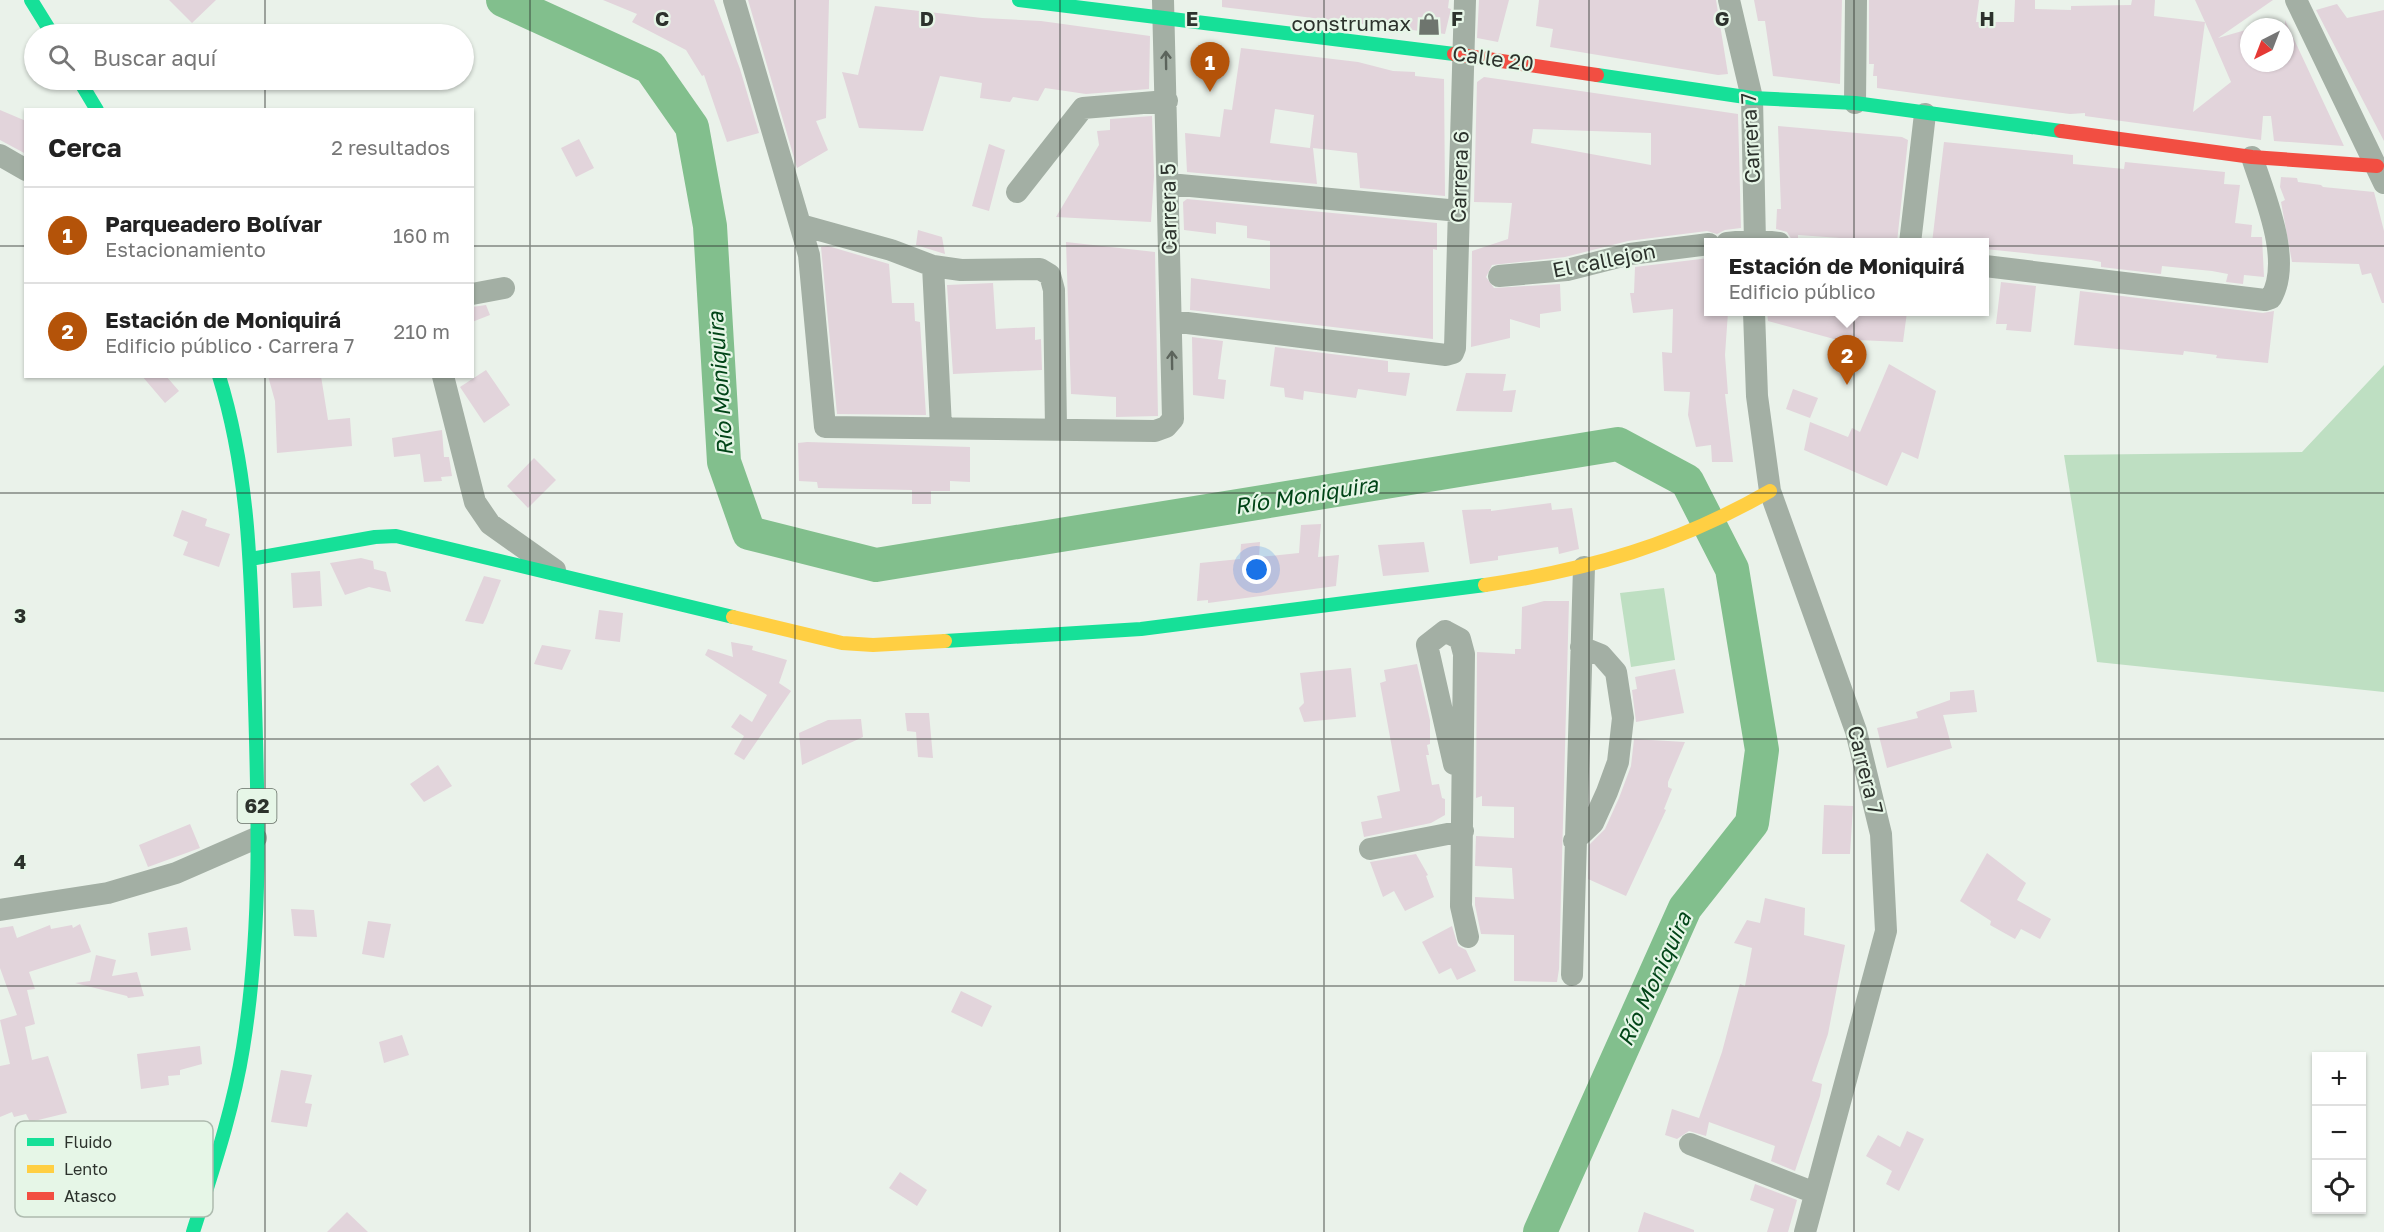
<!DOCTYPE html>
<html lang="es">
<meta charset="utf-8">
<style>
:root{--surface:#fff;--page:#f2f2f2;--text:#222;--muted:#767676;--line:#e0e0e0;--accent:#b45309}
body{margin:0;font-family:"Golos Text",sans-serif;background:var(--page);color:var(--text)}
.controls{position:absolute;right:18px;bottom:18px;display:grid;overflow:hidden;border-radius:0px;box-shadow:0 2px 4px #0004}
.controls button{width:54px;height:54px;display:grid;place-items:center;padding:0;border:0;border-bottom:2px solid var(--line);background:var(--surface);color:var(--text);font:30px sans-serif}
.compass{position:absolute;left:2240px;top:18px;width:54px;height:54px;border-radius:50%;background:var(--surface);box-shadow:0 2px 4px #0004;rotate:222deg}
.you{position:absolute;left:1257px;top:570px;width:21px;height:21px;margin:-15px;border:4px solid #fff;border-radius:50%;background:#1a73e8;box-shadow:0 0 0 9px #1a73e833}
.badge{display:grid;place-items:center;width:39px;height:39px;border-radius:50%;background:var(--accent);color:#fff;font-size:20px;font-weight:700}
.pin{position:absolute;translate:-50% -50px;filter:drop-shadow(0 2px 3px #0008)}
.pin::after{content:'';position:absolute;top:32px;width:21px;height:18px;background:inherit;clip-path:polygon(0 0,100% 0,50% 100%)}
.popup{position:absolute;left:1704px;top:238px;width:285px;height:78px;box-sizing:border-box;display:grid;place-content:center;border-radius:0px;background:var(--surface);filter:drop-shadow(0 2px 4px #0005);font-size:20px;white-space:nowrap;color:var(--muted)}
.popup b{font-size:22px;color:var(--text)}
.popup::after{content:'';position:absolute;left:50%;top:100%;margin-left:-12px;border:12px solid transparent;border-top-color:var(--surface)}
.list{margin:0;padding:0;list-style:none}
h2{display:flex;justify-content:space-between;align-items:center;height:78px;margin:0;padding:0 24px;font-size:26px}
h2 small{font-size:20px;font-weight:400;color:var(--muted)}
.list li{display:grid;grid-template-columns:39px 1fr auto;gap:18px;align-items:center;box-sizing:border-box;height:96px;padding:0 24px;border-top:2px solid var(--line)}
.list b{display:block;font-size:22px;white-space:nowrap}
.list p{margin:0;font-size:20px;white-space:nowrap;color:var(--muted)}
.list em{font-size:20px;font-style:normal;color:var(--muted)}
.icon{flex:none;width:33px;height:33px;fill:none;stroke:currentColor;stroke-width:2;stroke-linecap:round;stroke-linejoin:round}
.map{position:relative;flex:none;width:2384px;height:1232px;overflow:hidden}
.search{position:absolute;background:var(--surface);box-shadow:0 2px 4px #0004;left:24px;top:24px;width:450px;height:66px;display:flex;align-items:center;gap:15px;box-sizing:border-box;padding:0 21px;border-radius:33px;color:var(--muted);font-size:22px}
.panel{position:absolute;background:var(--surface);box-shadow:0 2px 4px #0004;left:24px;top:108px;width:450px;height:270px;border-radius:0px}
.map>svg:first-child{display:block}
.green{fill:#bedfc2}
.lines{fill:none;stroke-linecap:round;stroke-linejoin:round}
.river{stroke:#82bf8d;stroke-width:34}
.building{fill:#e2d4db;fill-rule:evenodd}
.street{stroke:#a3afa4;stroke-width:22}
.fast{stroke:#16e098;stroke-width:14}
.slow{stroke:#ffcf43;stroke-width:14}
.jam{stroke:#f24e42;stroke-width:14}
.oneway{stroke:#5c645c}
.grid{fill:none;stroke:#2c322c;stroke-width:1.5;stroke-opacity:0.55}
.labels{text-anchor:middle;stroke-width:4.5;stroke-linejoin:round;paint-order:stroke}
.shield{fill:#e6f6e7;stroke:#646d64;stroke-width:1.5}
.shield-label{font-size:20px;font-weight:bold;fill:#2c322c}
.poi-label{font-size:21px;fill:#2c322c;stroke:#e6f6e7;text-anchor:end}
.street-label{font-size:21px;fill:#2c322c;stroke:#e6f6e7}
.water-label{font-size:22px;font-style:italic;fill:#014417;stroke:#e6f6e7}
.key{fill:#e6f6e7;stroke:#aebbaf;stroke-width:1.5}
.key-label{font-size:16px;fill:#2c322c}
.grid-label{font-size:20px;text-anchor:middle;font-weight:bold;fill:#2c322c;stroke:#e6f6e7;stroke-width:4.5;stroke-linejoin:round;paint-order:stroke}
</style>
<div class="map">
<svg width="2384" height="1232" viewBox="0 0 2384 1232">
<rect width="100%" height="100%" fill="#eaf2ea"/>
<path class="green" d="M2384,365V692L2097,662L2064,455L2302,452Z
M1664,588L1675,660L1631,667L1620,593Z"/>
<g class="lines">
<path class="river" d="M503,0L650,67L692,127L710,226L724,462L749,533L876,565L1618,444L1687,481L1732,569L1762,750L1752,823L1685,908L1540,1232"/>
</g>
<path class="building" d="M169,0H216L192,23Z
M603,0H714L740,69L759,133L727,142L704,75L702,76L686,50L632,22L637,14Z
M748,0H829L826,118L816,121L828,150L797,168Z
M1222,0H1449L1448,8L1451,9L1445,34L1222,7Z
M1479,0H1509L1498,42L1477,38Z
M1539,0H1716L1728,74L1718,75L1550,47L1553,29L1536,26Z
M1754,0H1842L1840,84L1773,76L1765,21H1758Z
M1869,0H1979L1976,22H2014L2015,0H2035V9L2071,10V6L2131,5L2132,0H2155L2154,16L2205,22L2195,0H2273L2218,38L2249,29V63H2285V20L2344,146L2274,141L2271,116H2263L2261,140L2085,116V113L2070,114L1877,88V76H1873L1874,64H1869ZM2205,22L2231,82L2193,112Z
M2337,4L2347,18L2384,10V141L2316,10Z
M875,6L982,18L1041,21L1150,36L1149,89L1086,94L1045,88L1038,101L1013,97L1010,102L980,98L982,83L940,76L923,131L859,128L842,72L858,75Z
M1241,48L1358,62L1393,71L1415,72V76L1444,79L1445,196L1360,188L1357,153L1313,148L1317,184L1187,172L1185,133L1220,137L1224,109L1232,110ZM1275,109L1314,115L1310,148L1270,143Z
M1484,77L1738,114L1741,228L1725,230L1717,234L1707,231L1628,241L1565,257L1492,265L1486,277L1494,288L1560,284L1561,311L1540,314V328L1510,319V338L1471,347L1472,251L1508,239L1512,203L1474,202L1477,82ZM1533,129L1651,133V165L1531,143Z
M0,110L26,121V154L0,140Z
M1152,116L1154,176L1151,222L1056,217L1099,145L1097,131L1110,130V119Z
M1778,126L1902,137L1908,140L1897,242L1798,235V241L1792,240L1787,232L1776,229L1777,209H1781Z
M579,139L594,168L576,177L561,148Z
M1944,142L2073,155V164L2124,169L2125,162L2225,172L2224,184L2240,185L2235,223L2252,225L2251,237H2262L2264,277L2244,275L2243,284L2226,282L2228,274L2212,271L2162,266L2161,274L2101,267V262L2091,260L1985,249V243H1932Z
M989,144L1005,150L989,211L972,206Z
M2281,177L2297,178L2298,182L2321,185L2323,187L2374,192L2384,231V303H2382L2371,273L2362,275L2359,264L2292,262L2281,202L2285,200L2280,187Z
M1187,199L1437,223V250L1433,249V339L1190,310L1191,278L1270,289V241L1247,238V226L1216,222V234L1184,230L1183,202Z
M918,230L942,237L945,254L916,245Z
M1066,242L1155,252L1158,416L1116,417V397L1071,394Z
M828,246L889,264L892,303H914L915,321L920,322L926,415L837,414L821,247Z
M1709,258V312H1728L1725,355L1728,394H1725L1733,462H1712L1711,445L1696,447L1688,415L1690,392L1664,391L1662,352L1672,353L1673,309L1633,313L1630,293H1634L1635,267Z
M2001,282L2036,286L2031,332L2006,330L2007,324H1996Z
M993,283L996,329L1035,327V340L1041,339L1042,370L953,374L947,285Z
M2080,291L2263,313L2274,311L2268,363L2216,358L2217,355L2184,351L2183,355L2074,345Z
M486,305L490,315L472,322V307Z
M1767,312H1907L1903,342L1834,339L1768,321Z
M1192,337L1223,341L1218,379L1226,380L1224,399L1193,395Z
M1275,347L1388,361V372L1410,373L1406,396L1358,389L1356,398L1304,391L1303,400L1285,397L1284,388L1270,386Z
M1889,364L1936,391L1918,459L1902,452L1887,486L1804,450L1810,422L1848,437L1852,428L1860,432Z
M486,370L510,405L484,423L460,387Z
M1466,373L1506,374L1503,391L1516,390L1512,412L1456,411Z
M142,376H166L179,391L165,403Z
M268,376H321L328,420L350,418L352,446L277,453L275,401Z
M1793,389L1818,398L1810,418L1786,409Z
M442,430L444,457H449L452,476L441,477L442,481L424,482L420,454L394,457L392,438Z
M807,442L970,447V482L950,481V491H931V504H912V490L818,488L817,482L799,481L798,443Z
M534,458L556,480L528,508L507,486Z
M1551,503L1552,510L1572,508L1579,549L1559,554L1558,547L1498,556V560L1470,564L1462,510L1491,509V511Z
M182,510L207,519L205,526L230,534L219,567L183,555L188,542L173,536Z
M1321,524L1318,557L1339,555L1336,586L1208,603V600L1197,601L1200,563L1240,559L1241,544L1260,542L1259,557L1299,553L1301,525Z
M1424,542L1429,572L1383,576L1378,545Z
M361,558L373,561L374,569L386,572L391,592L369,587L345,595L330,563Z
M320,571L322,606L293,608L291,573Z
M484,576L501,580L486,618L483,624L465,621Z
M1544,601H1569L1559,969L1557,982L1514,981V935L1481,934L1475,905V897L1514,899L1512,868L1475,866L1476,836L1514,838V807L1482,806V796L1476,798L1477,652L1515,654V649H1521L1522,607Z
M599,610L623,613L620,642L595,639Z
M731,642L753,646L752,650L787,660L779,683L791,691L744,760L734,754L744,736L731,727L740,714L752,722L767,695L705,655L708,649L733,657Z
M542,645L571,650L562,670L534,664Z
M1417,664L1430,720V744L1427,745L1429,755H1426L1432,785L1439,784L1442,798L1445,799V815L1431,823L1364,837L1361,822L1382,818L1377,796L1400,791L1380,683L1386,681L1384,670Z
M1351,668L1356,717L1304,722L1299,708L1304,703L1300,673Z
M1675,669L1684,713L1636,722L1632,690L1637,689L1635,677Z
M1974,690L1977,712L1943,715L1952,748L1887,768L1877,728L1922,717L1918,718L1916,712L1950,700V692Z
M905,713H929L933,758L918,757L916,732L907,731Z
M861,719L863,737L802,765L799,733L828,720Z
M1634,739L1685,742L1668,782V787L1672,789L1664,809L1666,810L1626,896L1588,879L1589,845L1605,829L1619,798L1631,766Z
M438,765L452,786L424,802L410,784Z
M1824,805L1853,806L1850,854H1822Z
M190,824L200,848L148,867L139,845Z
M1987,853L2026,883L2017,900L2051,919L2040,939L2021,929L2015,939L1990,925L1991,921L1960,901Z
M1416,854L1428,875L1426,876L1434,897L1405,911L1394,891L1383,897L1370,862Z
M1765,898L1805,908L1804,935L1845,945L1828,1034L1812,1081L1822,1084L1820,1096L1795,1171L1771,1161L1775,1146L1709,1122L1706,1136L1689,1131L1677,1139L1665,1135L1672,1109L1699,1118L1722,1052L1740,984L1745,986L1752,948L1734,943L1747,920L1760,923Z
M291,909L314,910L317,937L294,936Z
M368,921L391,924L384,958L362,954Z
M80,924L91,952L29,972L35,989L27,990L35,1024L25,1027L32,1060L48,1056L67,1113L30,1122L26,1114L14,1117L12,1112L0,1117V1066L10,1064L0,1020L17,1015L0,968V928L13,926L17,938L50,925L51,929L72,925L73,928Z
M1452,926L1458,946L1466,950L1476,971L1457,980L1451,968L1439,974L1422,942Z
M187,927L191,950L151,956L148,933Z
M96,955L116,960L112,976L137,972L144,996L128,998L127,996L75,983L90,981Z
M961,991L992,1006L982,1027L951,1012Z
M402,1035L409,1055L384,1063L379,1042Z
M200,1046L202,1064L180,1070V1075L168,1076L169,1085L141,1089L137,1054Z
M281,1070L312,1075L305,1103L312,1104L307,1127L271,1122Z
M1907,1131L1924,1139L1899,1191L1886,1184L1892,1171L1866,1156L1878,1135L1900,1147Z
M900,1172L927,1190L917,1206L889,1188Z
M1755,1184L1797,1200L1788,1232H1767L1774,1209L1750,1200Z
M347,1212L368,1232H327Z
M1644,1212L1694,1230V1232H1638Z"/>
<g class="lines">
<path class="street" d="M734,0L809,255L825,427L1155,431L1166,427L1173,419L1163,0
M1729,0L1752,98L1755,243
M2296,0L2384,183
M1855,103L1856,0
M0,155L26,170
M1169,184L1459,211
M1017,192L1083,108L1167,101
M801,225L891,250L933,266L961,270L1040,269L1050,275L1054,290L1056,429
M1727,243L1755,240L1779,243
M1910,243L1925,114
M933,266L941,427
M1985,266L2265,300L2271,298C2293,260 2264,195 2252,157
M1499,276L1567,270L1630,254L1709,244
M472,294L504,288
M1754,312L1757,396L1770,491L1856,731L1881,834L1886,931L1805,1232
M1171,321L1446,355L1453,353L1455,348L1465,0
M443,376L475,502L490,524L555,570
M1445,631L1460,639L1464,654L1461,906L1468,937
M1445,631L1427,645L1454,764
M1574,841L1593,823L1607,792L1618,762L1623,718L1616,672L1601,655L1581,647
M1370,849L1463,831
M0,910L108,893L176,873L256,838
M1572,975L1584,567
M1690,1144L1815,1193"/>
<path class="fast" d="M31,0L52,34
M1019,0L1454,54
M1597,75L1752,98L1855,103L2061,131
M79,80L97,110
M251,559L375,537L396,536L733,617
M945,641L1141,629L1485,585
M193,1232C212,1172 233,1111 243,1048C263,924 258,798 254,672C251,571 249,473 219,376"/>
<path class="slow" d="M1485,585C1591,569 1676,545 1770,491
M733,617L842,643L873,645L945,641"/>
<path class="jam" d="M1454,54L1597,75
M2061,131L2252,157L2377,166"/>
</g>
<defs><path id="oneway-shaft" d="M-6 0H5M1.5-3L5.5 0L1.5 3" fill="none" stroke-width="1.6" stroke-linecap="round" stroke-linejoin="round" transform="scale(1.5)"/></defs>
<g class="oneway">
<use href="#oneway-shaft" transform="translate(1166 60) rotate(-91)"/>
<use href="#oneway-shaft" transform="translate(1172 360) rotate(-91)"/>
</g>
<path class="grid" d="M265,0V34M530,0V1232M795,0V1232M1060,0V1232M1324,0V1232M1589,0V1232M1854,0V1232M2119,0V1232M265,80V110M0,246H26M472,246H2384M265,376V1232M0,493H2384M0,739H2384M0,986H2384"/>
<defs>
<g id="shop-bare" transform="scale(1.8)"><path d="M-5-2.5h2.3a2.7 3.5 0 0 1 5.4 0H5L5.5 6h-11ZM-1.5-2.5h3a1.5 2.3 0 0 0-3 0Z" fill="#6e756e" stroke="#e6f6e7" stroke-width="2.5" paint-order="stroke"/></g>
</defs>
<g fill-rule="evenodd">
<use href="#shop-bare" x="1429" y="24"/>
</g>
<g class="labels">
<rect class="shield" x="237.5" y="789" width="39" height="34" rx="4.5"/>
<g class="shield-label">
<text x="257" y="813">62</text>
</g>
<g class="poi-label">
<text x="1411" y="31">construmax</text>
</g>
<g class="street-label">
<text transform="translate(1493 59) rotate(8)" y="7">Calle 20</text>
<text transform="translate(1751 138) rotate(-93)" y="7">Carrera 7</text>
<text transform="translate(1460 177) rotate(-88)" y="7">Carrera 6</text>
<text transform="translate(1169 209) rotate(-91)" y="7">Carrera 5</text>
<text transform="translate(1604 261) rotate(-11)" y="7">El callejon</text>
<text transform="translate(1865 770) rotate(76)" y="7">Carrera 7</text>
</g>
<g class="water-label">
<text transform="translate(720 384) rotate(-94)" y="8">Río Moniquira</text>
<text transform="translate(1306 495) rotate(-9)" y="8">Río Moniquira</text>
<text transform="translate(1654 979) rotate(-65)" y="8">Río Moniquira</text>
</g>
</g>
<rect x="15" y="1121" width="198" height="96" rx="9" class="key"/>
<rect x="27" y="1138" width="27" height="8" fill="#16e098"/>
<rect x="27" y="1165" width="27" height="8" fill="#ffcf43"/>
<rect x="27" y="1192" width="27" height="8" fill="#f24e42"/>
<g class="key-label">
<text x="64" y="1148">Fluido</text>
<text x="64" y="1175">Lento</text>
<text x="64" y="1202">Atasco</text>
</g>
<g class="grid-label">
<text x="662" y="26">C</text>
<text x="927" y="26">D</text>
<text x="1192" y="26">E</text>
<text x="1457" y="26">F</text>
<text x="1722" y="26">G</text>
<text x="1987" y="26">H</text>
<text x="20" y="623">3</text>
<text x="20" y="869">4</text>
</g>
</svg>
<div class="controls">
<button>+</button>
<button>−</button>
<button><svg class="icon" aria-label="locate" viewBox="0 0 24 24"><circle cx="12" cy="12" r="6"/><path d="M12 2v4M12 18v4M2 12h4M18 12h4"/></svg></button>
</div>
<svg class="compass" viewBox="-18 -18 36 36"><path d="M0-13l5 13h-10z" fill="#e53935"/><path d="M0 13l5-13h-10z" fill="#767676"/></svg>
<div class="you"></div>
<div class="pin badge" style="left:1210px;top:92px">1</div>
<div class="pin badge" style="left:1847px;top:385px">2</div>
<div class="popup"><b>Estación de Moniquirá</b>Edificio público</div>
<div class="search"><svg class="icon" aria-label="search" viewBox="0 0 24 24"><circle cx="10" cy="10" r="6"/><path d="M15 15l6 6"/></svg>Buscar aquí</div>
<section class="panel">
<h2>Cerca<small>2 resultados</small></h2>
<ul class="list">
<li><span class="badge">1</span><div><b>Parqueadero Bolívar</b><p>Estacionamiento</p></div><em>160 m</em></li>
<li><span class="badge">2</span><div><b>Estación de Moniquirá</b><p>Edificio público · Carrera 7</p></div><em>210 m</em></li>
</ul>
</section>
</div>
